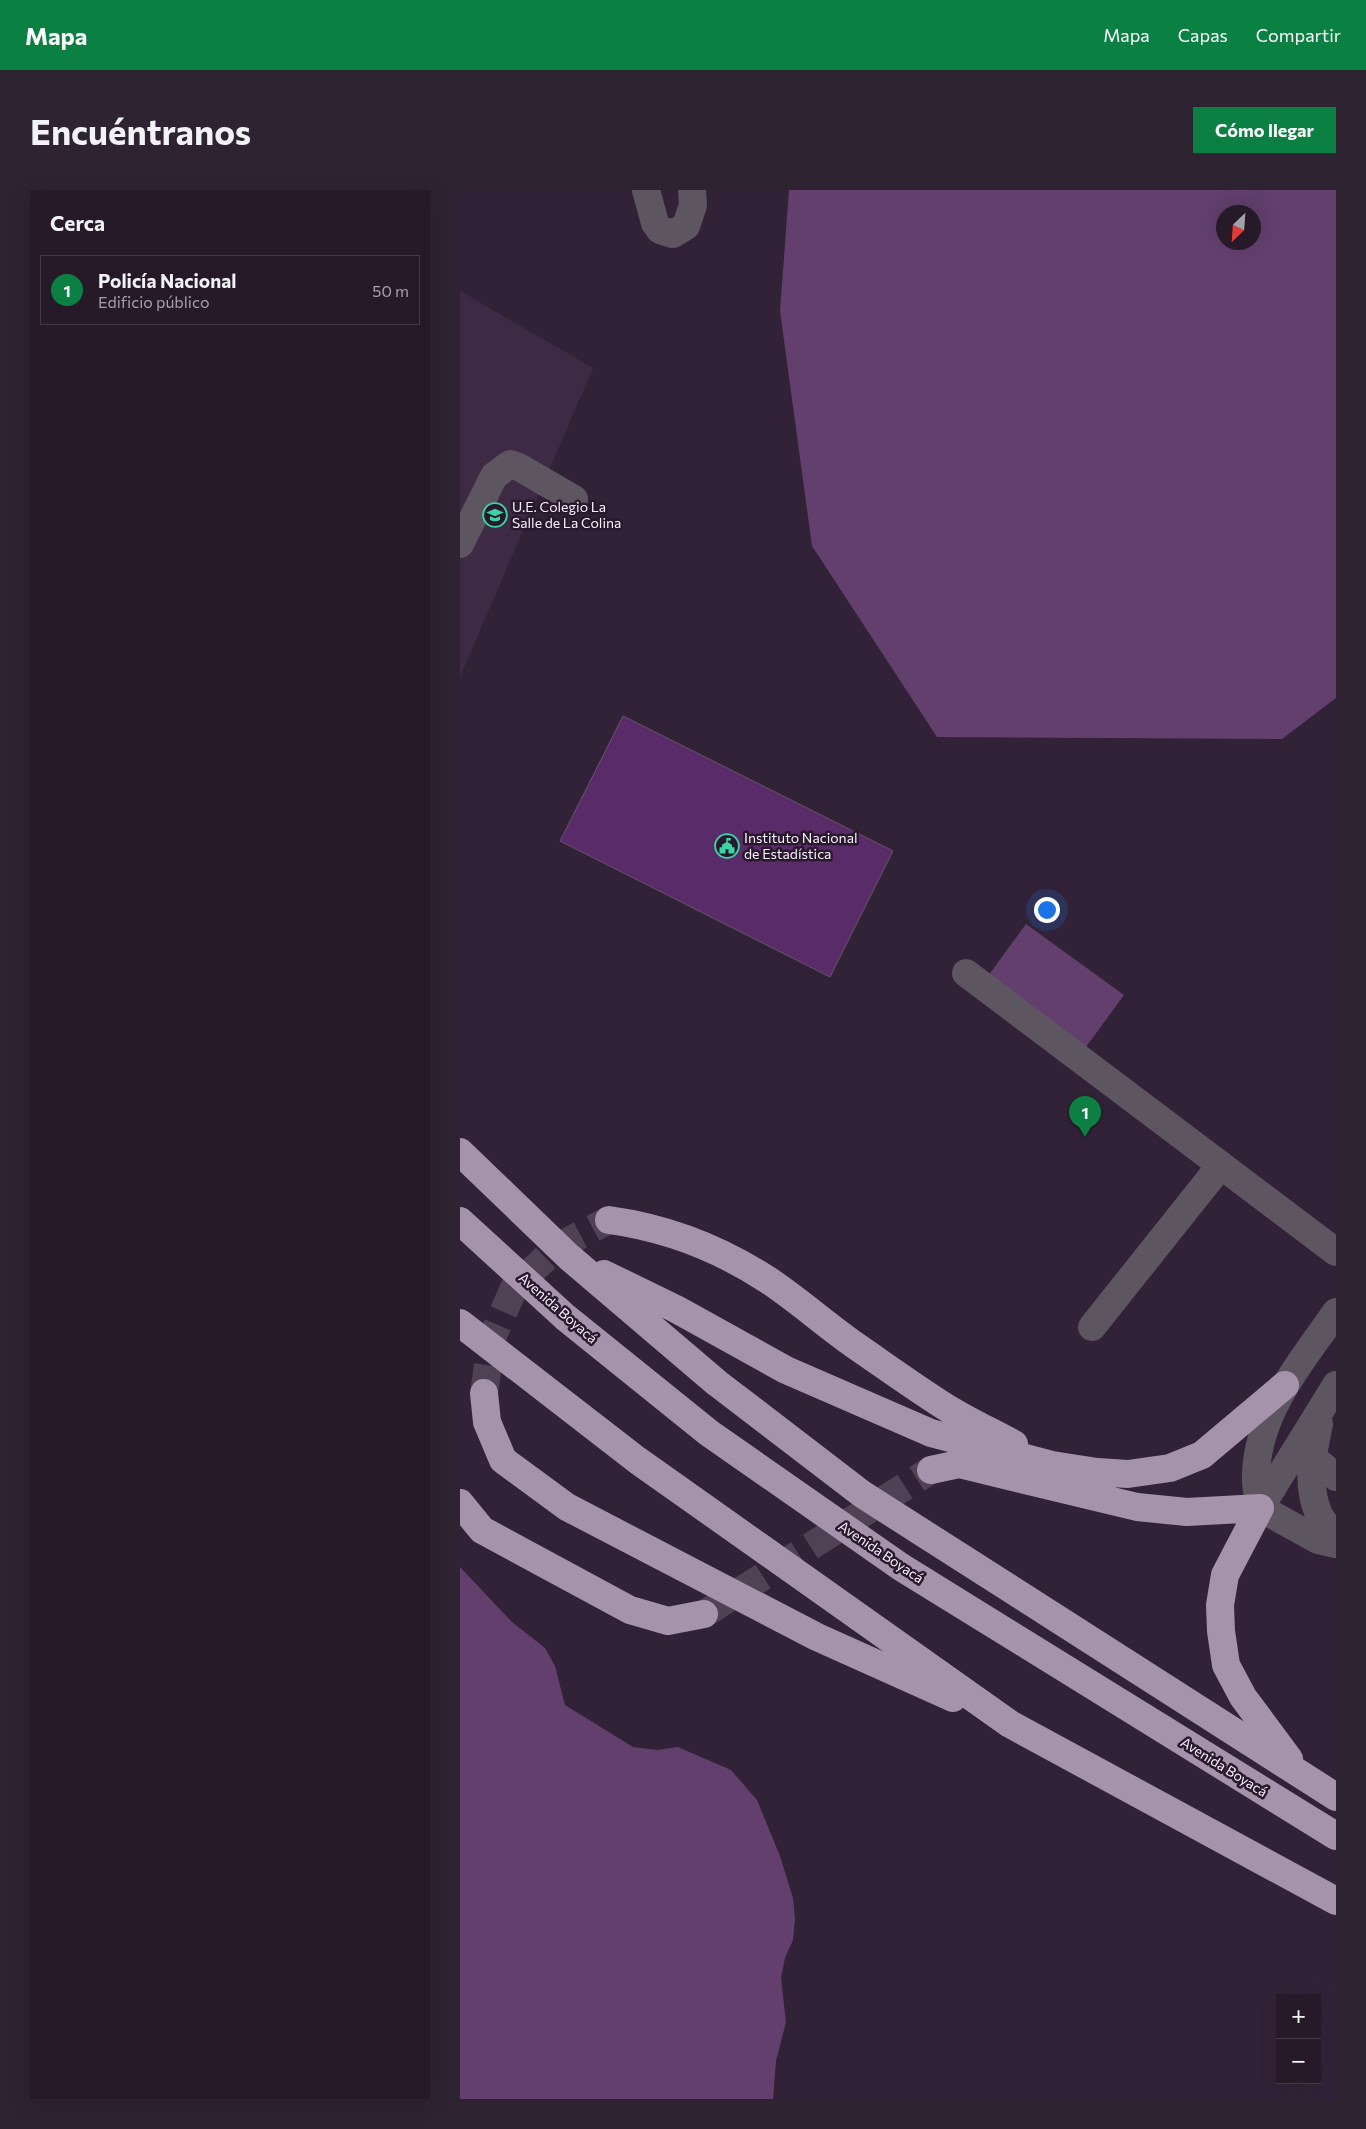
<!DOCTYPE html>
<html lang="es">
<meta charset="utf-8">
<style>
:root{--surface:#261a29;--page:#2e2331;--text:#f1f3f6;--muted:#a4a1a8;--line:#423846;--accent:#0b8043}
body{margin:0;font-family:Commissioner,sans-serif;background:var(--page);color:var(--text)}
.controls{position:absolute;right:15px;bottom:15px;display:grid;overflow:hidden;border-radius:0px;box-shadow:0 5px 20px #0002}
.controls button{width:45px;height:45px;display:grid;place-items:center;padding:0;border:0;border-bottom:1px solid var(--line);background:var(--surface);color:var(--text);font:25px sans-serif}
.compass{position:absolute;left:756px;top:15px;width:45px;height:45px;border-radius:50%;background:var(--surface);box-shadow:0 5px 20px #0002;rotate:205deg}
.you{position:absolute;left:586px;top:719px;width:18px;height:18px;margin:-12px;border:4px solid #fff;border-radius:50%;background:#1a73e8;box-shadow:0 0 0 8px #1a73e833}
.badge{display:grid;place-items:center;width:32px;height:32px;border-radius:50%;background:var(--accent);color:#fff;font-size:16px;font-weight:700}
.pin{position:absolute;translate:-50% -41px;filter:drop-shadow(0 1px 2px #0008)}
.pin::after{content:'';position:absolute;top:26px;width:18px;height:15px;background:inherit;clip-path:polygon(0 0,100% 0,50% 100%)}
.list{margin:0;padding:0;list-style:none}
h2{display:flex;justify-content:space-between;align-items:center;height:65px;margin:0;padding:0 20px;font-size:21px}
h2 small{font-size:16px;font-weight:400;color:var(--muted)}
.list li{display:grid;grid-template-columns:32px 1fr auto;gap:15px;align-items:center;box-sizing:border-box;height:70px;margin:0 10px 10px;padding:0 10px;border:1px solid var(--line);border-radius:0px}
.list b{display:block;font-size:19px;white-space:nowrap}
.list p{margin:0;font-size:16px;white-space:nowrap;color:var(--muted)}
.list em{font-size:16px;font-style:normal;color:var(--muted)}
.map{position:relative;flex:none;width:876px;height:1909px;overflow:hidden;border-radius:0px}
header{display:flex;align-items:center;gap:30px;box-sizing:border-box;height:70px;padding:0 25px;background:var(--accent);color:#fff}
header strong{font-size:24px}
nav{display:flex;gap:28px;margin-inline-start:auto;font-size:18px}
.intro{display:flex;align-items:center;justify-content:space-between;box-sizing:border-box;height:120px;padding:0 30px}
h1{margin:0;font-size:35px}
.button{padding:12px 22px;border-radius:0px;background:var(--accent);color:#fff;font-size:18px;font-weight:700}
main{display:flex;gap:30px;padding:0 30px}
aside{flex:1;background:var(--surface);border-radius:0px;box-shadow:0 5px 20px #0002}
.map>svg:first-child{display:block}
.built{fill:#3d2a44}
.green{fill:#623f6d;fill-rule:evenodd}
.building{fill:#5a2b69;stroke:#65546b}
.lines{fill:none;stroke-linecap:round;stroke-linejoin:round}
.highway-tunnel{stroke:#504155;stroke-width:28;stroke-dasharray:28 14;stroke-linecap:butt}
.minor{stroke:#5d5660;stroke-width:28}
.highway{stroke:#a593ac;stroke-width:28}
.labels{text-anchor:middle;stroke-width:5;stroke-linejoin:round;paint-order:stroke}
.poi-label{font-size:14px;fill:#f9effd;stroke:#28192d;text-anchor:start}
.street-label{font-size:14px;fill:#f9effd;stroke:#28192d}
</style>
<header>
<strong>Mapa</strong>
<nav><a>Mapa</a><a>Capas</a><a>Compartir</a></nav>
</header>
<div class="intro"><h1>Encuéntranos</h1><a class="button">Cómo llegar</a></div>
<main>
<aside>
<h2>Cerca<small></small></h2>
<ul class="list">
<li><span class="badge">1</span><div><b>Policía Nacional</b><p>Edificio público</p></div><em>50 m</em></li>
</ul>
</aside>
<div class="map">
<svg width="876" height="1909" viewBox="0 0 876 1909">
<rect width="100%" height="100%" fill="#322237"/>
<path class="built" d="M0,101L133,178L0,487Z"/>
<path class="green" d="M329,0H876V508L822,549L477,547L352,356L320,121ZM764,22H794V52H764Z
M566,734L664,805L623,861L525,790Z
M0,1377L52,1432L85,1458L95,1476L105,1515L173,1557L197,1560L218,1557L271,1580L297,1610L320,1666L333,1708L335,1729L333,1750L325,1768L321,1788L326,1832L316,1871L313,1909H0Z"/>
<path class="building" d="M163,526L433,661L370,787L100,651Z"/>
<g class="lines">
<path class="highway-tunnel" d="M24,1203L32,1148L54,1098L97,1057L149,1030
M244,1424L471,1280"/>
<path class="minor" d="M186,0L195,33L200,40L213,44L226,36L233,15L232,0
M0,354L34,286L50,274L59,277L114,309
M506,783L876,1062
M632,1137L761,975
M859,1234C853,1263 846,1293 858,1322C861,1331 870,1339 876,1347
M852,1267L876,1287
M800,1318C798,1307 795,1295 796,1284C798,1221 842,1171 876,1122
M800,1318L876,1195
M800,1318L858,1350L876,1354"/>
<path class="highway" d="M0,962L109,1067L257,1193L402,1304L876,1607
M149,1030C207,1038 259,1058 308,1090C338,1110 366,1135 396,1156C425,1176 454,1197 484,1216C506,1230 530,1241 554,1254
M0,1031L105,1127L249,1243L441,1377L876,1646
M144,1084L216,1119L326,1180L471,1243L592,1275L637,1282L668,1284L710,1278L742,1265L825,1195
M0,1133L177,1270L550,1534L876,1711
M24,1203L27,1232L43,1270L107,1317L357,1447L493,1508
M471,1280L499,1274L677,1317L727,1322L800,1318
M0,1313L22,1340L170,1420L208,1431L244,1424
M800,1318L765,1385L760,1415L761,1441L766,1475L783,1507L829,1569"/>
</g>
<defs>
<g id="school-ring" transform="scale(1.25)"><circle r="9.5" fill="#28192d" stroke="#3bd4a4" stroke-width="1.5"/><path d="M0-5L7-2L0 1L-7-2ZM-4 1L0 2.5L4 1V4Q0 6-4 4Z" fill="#3bd4a4"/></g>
<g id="civic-ring" transform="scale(1.25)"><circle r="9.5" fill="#28192d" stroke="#3bd4a4" stroke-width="1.5"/><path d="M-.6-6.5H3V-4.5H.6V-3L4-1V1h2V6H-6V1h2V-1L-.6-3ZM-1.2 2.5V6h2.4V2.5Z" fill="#3bd4a4"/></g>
</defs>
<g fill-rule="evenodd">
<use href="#school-ring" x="35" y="325"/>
<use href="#civic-ring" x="267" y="656"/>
</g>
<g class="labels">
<g class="poi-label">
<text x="52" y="322">U.E. Colegio La<tspan x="52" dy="16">Salle de La Colina</tspan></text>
<text x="284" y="653">Instituto Nacional<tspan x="284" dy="16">de Estadística</tspan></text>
</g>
<g class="street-label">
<text transform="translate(98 1118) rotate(41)" y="5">Avenida Boyacá</text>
<text transform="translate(421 1362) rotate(34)" y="5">Avenida Boyacá</text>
<text transform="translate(764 1577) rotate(32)" y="5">Avenida Boyacá</text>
</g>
</g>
</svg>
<div class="controls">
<button>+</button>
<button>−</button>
</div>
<svg class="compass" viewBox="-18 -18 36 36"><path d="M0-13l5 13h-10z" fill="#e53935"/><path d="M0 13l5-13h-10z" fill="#a4a1a8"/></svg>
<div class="you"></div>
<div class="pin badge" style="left:625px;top:947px">1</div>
</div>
</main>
